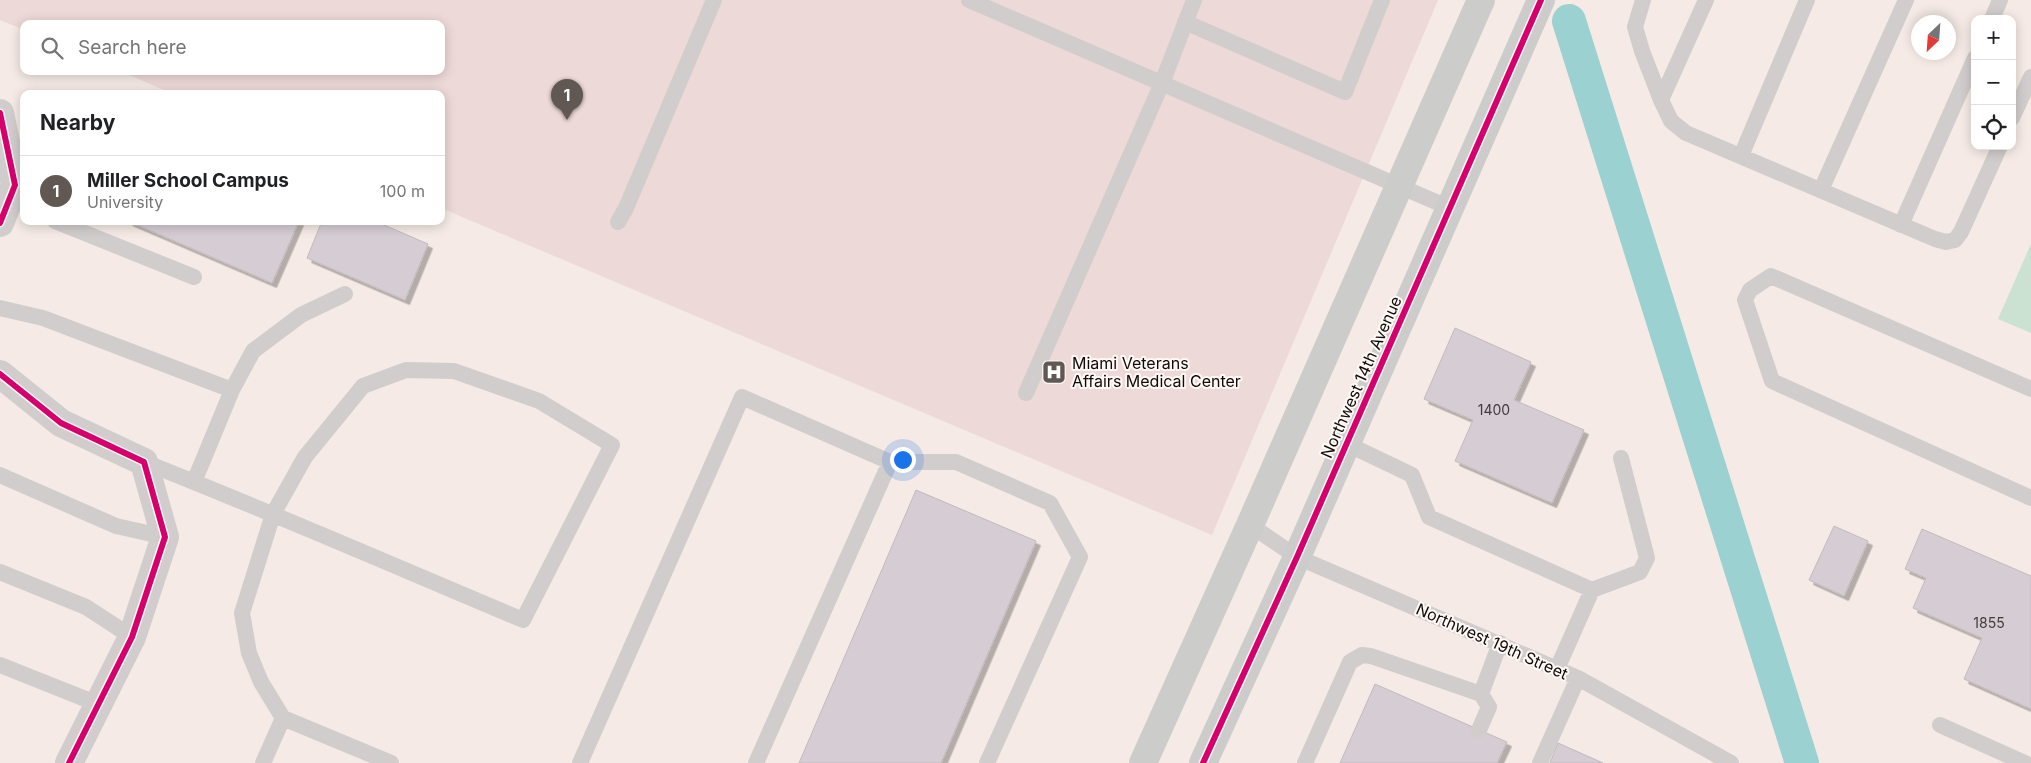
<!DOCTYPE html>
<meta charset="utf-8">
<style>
:root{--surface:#fff;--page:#f2f2f2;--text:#202124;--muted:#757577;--line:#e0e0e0;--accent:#615854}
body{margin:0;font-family:Inter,sans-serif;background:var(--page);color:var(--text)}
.controls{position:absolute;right:15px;top:15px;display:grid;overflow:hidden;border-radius:10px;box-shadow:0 2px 12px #0003}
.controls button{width:45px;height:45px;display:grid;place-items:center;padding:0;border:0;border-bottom:1px solid var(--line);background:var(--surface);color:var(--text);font:25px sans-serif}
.compass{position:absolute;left:1911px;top:15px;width:45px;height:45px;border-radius:50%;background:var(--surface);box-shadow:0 2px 12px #0003;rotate:205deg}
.you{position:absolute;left:902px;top:459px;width:18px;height:18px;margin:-12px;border:4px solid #fff;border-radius:50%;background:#1a73e8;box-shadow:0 0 0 8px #1a73e833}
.badge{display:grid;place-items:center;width:32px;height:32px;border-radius:50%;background:var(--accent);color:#fff;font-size:16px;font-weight:700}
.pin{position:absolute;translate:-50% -41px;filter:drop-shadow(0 1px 2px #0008)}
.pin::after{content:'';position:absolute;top:26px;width:18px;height:15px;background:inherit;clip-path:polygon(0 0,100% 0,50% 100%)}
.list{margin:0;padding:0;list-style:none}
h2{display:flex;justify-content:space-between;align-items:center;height:65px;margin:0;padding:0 20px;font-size:21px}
h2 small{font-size:16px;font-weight:400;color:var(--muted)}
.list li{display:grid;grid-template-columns:32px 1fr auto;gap:15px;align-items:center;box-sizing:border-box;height:70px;padding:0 20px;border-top:1px solid var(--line)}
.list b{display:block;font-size:19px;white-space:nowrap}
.list p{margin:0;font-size:16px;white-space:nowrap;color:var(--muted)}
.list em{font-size:16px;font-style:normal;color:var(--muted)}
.icon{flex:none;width:28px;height:28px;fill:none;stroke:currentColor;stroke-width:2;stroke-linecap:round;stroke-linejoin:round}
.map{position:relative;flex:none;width:2031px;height:763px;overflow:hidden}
.search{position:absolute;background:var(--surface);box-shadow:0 2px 12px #0003;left:20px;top:20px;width:425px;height:55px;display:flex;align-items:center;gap:12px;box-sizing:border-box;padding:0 18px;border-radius:10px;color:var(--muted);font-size:19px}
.panel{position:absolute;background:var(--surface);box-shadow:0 2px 12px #0003;left:20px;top:90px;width:425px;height:135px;border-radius:10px}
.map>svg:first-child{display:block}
.medical{fill:#edd9d7}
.green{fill:#cbe1d1}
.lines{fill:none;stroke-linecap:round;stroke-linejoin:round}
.canal{stroke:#9bd1d1;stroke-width:34}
.building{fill:#d5ccd4;stroke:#c1bbbd;filter:url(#shadow)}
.lane{stroke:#d1cdcc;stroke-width:16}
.street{stroke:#d1cdcc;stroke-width:28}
.secondary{stroke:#cccdca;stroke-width:28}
.cycleway-casing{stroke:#fef9f6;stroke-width:9}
.cycleway{stroke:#d6006c;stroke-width:6}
.labels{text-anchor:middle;stroke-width:4;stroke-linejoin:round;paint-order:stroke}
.number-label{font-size:14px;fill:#423a3a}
.poi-label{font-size:16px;fill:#110906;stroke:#fef9f6;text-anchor:start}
.street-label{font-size:16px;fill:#110906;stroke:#fef9f6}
</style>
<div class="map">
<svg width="2031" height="763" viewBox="0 0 2031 763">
<defs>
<filter id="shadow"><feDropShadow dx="4.5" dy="4.5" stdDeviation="0" flood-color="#0004"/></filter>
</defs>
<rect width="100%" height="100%" fill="#f5eae5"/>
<path class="medical" d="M0,0H1438L1212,535L441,208V94H173L120,71H441V24H24V30L0,20Z"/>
<path class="green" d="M2031,244V333L1998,319Z"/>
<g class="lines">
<path class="canal" d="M1569,21L1802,763"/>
</g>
<path class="building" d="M128,221H299L272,283Z
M322,221H375L428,244L405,300L307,258Z
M1455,328L1531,362L1514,400L1584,430L1552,503L1455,461L1473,420L1424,399Z
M916,490L1036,541L941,763H799Z
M1834,526L1868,541L1844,596L1809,580Z
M1922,529L2031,576V709L1964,679L1982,638L1913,608L1926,578L1905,569Z
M1375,684L1507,742L1497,763H1340Z
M1558,743L1603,763H1550Z"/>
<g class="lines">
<path class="lane" d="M969,0L1450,208
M1643,0L1635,27L1642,51L1661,100L1671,121L1686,133L1935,239L1946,242L1955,240L1961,232L2000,146
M1992,19L2000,0
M1185,22L1345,92L1382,0
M1661,100L1706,0
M2012,118L2031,77
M1741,156L1807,0
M1821,190L1906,0
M55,221L194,277
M618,222L626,208L714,0
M1901,225L1975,58
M0,308L43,318L232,390L194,482
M2031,389L1771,276L1750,290L1745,300L1772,381L2031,498
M232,390L253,351L301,315L345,294
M1026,393L1162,83L1194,0
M1347,444L1412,475L1429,517L1592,590
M144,462C271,512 397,567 523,620L612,445L539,401L454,371L406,370L363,386L305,457L273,514L242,613L249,653L261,682L283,718
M890,462H956L1050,503L1080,557L987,763
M0,475L116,526L165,537
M1250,525L1297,557L1578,678L1731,763
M0,572L86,607L132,637
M0,665L98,704
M1557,669L1592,590L1640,572L1647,558L1621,458
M1481,694L1500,643
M1940,725L2025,763
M263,763L283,718L391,763
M580,763L742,397L890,462L756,763
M1305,763L1350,662L1362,655L1371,656L1481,694L1489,707L1479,730
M1540,763L1578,678"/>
<path class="street" d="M0,113L15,185L0,223
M0,374L61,423L144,462L165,537L132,637L69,763"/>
<path class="secondary" d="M1143,763L1250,525L1481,0
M1203,763L1297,557L1541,0"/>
<g class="cycleway-casing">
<path id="cycleway" d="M0,113L15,185L0,223
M0,374L61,423L144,462L165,537L132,637L69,763
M1203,763L1297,557L1541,0"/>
</g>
<use href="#cycleway" class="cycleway"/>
</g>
<defs>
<g id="hospital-square" transform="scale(1.25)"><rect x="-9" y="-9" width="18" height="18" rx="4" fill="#615854" stroke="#fef9f6"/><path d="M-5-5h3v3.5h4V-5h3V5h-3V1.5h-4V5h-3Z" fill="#fff"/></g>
</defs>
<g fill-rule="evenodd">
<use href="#hospital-square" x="1054" y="372"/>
</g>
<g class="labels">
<g class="number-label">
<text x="1494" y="415">1400</text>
<text x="1989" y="628">1855</text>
</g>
<g class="poi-label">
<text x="1072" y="369">Miami Veterans<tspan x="1072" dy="18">Affairs Medical Center</tspan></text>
</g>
<g class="street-label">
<text transform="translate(1361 377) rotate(-66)" y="6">Northwest 14th Avenue</text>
<text transform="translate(1492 641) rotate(24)" y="6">Northwest 19th Street</text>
</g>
</g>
</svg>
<div class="controls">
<button>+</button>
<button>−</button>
<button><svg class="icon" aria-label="locate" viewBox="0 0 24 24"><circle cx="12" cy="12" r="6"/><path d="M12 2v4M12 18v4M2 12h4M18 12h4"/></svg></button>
</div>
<svg class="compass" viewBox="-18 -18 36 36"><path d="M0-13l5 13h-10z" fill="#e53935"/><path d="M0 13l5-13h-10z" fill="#757577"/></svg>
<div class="you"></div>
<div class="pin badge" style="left:567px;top:120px">1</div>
<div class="search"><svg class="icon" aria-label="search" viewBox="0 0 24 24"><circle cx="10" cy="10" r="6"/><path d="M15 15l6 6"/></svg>Search here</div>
<section class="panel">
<h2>Nearby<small></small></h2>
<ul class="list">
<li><span class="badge">1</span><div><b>Miller School Campus</b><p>University</p></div><em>100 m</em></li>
</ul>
</section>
</div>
